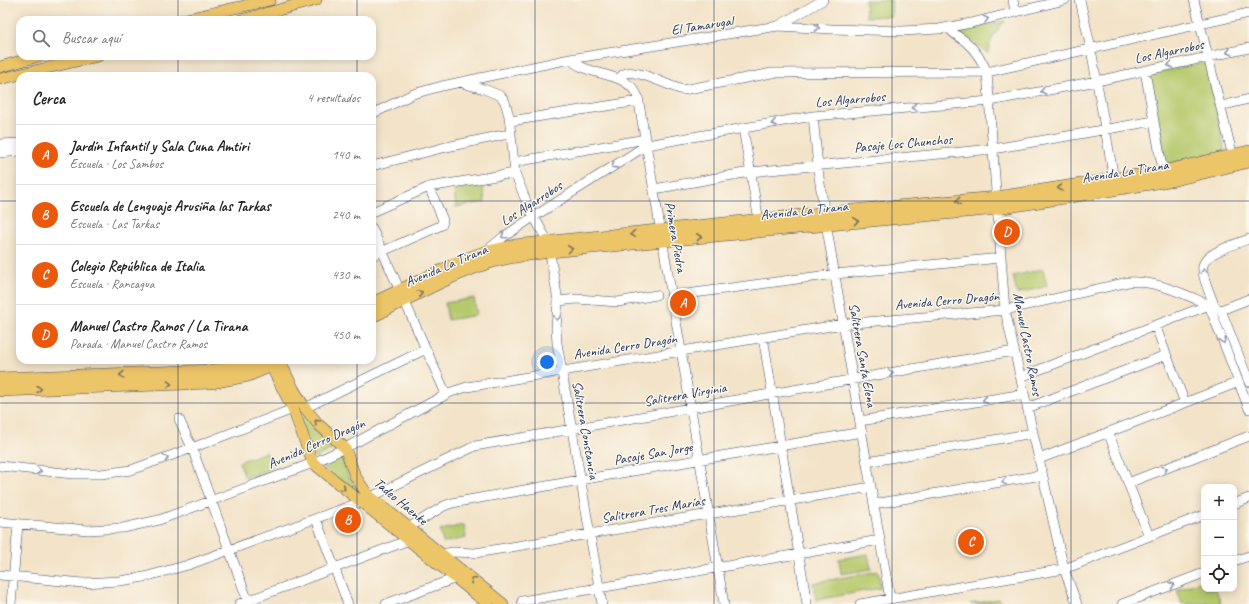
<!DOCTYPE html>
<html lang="es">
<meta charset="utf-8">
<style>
:root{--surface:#fff;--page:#f6f6f6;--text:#222;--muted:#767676;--line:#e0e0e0;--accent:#ea580c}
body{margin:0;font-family:Caveat,sans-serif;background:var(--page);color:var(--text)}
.controls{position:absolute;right:12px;bottom:12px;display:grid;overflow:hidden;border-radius:8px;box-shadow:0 2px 10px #0003}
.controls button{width:36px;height:36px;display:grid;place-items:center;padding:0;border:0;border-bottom:1px solid var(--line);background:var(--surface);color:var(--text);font:20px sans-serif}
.you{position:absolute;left:547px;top:362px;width:14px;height:14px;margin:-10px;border:3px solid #fff;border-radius:50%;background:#1a73e8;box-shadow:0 0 0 6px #1a73e833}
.badge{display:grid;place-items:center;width:26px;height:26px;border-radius:50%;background:var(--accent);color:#fff;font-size:13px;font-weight:700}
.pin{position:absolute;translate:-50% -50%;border:2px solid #fff;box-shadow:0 1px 4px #0006}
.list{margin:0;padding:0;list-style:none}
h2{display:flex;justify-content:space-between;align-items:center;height:52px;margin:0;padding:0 16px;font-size:17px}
h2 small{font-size:13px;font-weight:400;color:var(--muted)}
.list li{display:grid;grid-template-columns:26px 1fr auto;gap:12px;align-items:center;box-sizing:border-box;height:60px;padding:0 16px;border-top:1px solid var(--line)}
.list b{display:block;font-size:15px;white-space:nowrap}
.list p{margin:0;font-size:13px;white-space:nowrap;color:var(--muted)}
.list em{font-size:13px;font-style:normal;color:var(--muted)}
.icon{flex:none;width:22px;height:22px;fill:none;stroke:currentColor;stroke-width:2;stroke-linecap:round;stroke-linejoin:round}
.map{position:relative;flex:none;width:1249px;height:604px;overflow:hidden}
.search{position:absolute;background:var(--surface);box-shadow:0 2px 10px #0003;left:16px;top:16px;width:360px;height:44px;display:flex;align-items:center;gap:10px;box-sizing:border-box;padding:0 14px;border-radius:12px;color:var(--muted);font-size:15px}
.panel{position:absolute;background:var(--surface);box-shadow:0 2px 10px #0003;left:16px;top:72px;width:360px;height:292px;border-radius:12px}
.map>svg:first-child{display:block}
.green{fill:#b6c96c;stroke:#687c65}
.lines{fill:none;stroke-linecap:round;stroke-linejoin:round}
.minor-casing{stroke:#3b4a6e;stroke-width:10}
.major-casing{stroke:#3b4a6e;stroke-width:12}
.highway-casing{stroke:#3b4a6e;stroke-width:14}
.minor{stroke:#fff;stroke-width:9}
.major{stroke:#edc569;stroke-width:11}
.highway{stroke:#edc569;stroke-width:13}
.oneway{stroke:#8d97ae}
.oneway2{stroke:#797263}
.grid{fill:none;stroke:#1b2f5e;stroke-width:1;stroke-opacity:0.55}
.labels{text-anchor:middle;stroke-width:3;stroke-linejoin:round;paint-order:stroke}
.street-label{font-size:14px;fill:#1b2f5e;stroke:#fbf7ec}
</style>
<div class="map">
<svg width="1249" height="604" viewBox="0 0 1249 604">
<rect width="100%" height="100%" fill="#fbf7ec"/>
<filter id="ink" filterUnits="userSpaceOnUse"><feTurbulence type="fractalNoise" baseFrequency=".025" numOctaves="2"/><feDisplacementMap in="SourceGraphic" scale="8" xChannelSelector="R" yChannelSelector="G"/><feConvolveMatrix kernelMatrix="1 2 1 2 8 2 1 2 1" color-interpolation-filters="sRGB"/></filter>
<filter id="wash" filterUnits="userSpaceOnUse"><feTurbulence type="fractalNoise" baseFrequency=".012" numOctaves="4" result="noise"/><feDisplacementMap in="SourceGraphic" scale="16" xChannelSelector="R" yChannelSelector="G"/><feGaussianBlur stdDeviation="0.9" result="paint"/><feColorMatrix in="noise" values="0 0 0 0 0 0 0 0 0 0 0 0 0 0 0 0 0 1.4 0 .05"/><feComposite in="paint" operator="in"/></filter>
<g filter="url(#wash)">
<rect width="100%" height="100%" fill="#f3e3c8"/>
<path class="green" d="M865,0H891L892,16L866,17Z
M1005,21C996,31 990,40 988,53L968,38L955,33Z
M1207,62L1225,153L1167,164L1148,74Z
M483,185L485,202L456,207L454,190Z
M1043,269L1047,286L1017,294L1013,276Z
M474,298L477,315L448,320L445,303Z
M280,369L336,447L315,458Z
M266,452L272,468L245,478L239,462Z
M341,454L348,476L358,490L357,493L320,465Z
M464,525L466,538L443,543L440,530Z
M868,554L871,569L841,574L839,559Z
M878,571L881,588L816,600L813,583Z
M1204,580V589H1216L1221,604H1182L1177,590Z
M999,599L1000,604H970Z"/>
</g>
<g filter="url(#ink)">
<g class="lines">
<g class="minor-casing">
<path id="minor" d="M1013,0L1015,12
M1080,0L1091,49L1114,179
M1194,0L1234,161
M778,26L823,0
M948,27C953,34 959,37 965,41C975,50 982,60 987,72L1005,310L1064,569L1077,604
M570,59C589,78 627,70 638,97L724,604
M1145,71L1163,172
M619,79C621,76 622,74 626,73C638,69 670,87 683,90L772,73L987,72L1249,13
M465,84L484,89L501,96L505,102L509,116L515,173L528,206L548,242L558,301L556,328L557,343L602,604
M1221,106L1249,99
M372,114L413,94L442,86L570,59L778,26L832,29L902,31L939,29L971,23L1065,0
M813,116L819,177L827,229L890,599
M510,121L639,101
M743,128L759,221
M0,144L20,143
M0,153L20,151
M514,162L646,139
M372,166L442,148L503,135H511
M654,189L750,172L993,149L1154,121
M372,212L429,187L515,173
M372,228L446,394
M485,252L502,238L527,221L647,145L813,116L990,101L1097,81L1249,48
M372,256L442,225L443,220L429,187
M672,296L835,274L1001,258
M558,301L577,299L618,302L656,295
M1215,308C1212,297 1201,277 1203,266C1204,253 1238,243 1249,239
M1221,310L1249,382
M1155,325L1185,403
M763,337L807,604
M1020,377L1209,305L1249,409
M305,408L426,349
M1027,408L1166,355
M179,419L192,448L249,604
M860,421L1024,394
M1108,432L1149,536
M1039,459L1239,382
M867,462L1033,433
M0,466L73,474H101L131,470L192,448L293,409
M1128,483L1249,436
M874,504L1042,475
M1234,504L1249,498
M316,519L348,604
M0,522L88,530L123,528L159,520L313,463L345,448L451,392L467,387L843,324L1005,310L1128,282C1160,280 1192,298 1221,310L1249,299
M408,528L444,506L452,503L580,480L862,432
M440,554L453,552L475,553L871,487
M1234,561L1249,556
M0,575L82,583L120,581L144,577L188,565L361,502L475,446L1014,351
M522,601L880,540
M11,604L18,524
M239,604L409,540
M386,604L456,578
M860,604L1064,569L1204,515
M1122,604L1204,573"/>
</g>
<g class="major-casing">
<path id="major" d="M182,20L270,0
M241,20L316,0
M0,67L39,56
M0,79L98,56
M268,360L293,409L313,463L488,604
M279,360L294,390L305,408L319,425L345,448L355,476L367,494L503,604"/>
</g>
<g class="highway-casing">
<path id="highway" d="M372,304L467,259L484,253L515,246L830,213L997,198L1163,172L1249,152
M372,316C409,298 451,274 489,262C509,256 529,254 550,251L997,208L1175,179L1249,161
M0,379L213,371L237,367L257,360
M0,390L211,382L248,375L283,360"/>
</g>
<use href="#minor" class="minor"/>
<use href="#major" class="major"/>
<use href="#highway" class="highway"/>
</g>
<defs><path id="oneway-chevron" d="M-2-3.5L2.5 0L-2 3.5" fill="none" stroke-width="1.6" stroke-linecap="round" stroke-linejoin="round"/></defs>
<g class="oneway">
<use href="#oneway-chevron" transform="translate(986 19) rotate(-14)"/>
<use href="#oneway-chevron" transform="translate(817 28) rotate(4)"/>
<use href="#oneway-chevron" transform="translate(1229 52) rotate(167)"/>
<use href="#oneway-chevron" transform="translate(1170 65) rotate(168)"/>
<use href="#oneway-chevron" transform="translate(1043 91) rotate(169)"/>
<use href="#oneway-chevron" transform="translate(914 107) rotate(175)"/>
<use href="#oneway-chevron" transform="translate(774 123) rotate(170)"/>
<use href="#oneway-chevron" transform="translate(614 166) rotate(147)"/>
<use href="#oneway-chevron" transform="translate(504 236) rotate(145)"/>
<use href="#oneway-chevron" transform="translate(1204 271) rotate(-95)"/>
<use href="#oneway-chevron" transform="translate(557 318) rotate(95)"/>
<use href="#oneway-chevron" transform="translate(1223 341) rotate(69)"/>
<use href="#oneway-chevron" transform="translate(891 373) rotate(-10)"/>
<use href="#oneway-chevron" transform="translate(985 400) rotate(171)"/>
<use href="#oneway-chevron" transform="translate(166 458) rotate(-20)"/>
<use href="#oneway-chevron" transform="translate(1165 469) rotate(-21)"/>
<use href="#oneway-chevron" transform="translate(39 471) rotate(7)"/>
<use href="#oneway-chevron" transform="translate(1004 482) rotate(170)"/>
<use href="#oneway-chevron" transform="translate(1172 585) rotate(-21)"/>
</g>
<g class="oneway2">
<use href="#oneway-chevron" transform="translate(1060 188) rotate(171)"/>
<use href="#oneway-chevron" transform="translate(958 201) rotate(175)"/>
<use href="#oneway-chevron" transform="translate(856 221) rotate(-5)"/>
<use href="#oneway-chevron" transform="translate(633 234) rotate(175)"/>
<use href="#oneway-chevron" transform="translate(699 237) rotate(-6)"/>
<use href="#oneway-chevron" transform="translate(570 249) rotate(-5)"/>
<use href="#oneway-chevron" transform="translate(420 293) rotate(-26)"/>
<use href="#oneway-chevron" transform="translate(122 375) rotate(178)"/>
<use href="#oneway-chevron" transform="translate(169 384) rotate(-2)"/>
<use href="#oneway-chevron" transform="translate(39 389) rotate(-2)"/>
<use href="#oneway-chevron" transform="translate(317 422) rotate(-134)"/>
<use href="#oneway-chevron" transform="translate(343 488) rotate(39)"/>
<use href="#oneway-chevron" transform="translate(473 580) rotate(-141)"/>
</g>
</g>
<path class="grid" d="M178,0V20M357,0V20M535,0V604M714,0V604M892,0V604M1071,0V604M178,56V76M357,56V76M0,201H20M372,201H1249M178,360V604M357,360V604M0,403H1249"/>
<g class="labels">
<g class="street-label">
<text transform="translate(702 25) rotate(-9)" y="5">El Tamarugal</text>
<text transform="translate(1169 51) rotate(-12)" y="5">Los Algarrobos</text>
<text transform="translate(850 99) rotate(-5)" y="5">Los Algarrobos</text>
<text transform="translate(903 143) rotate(-5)" y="5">Pasaje Los Chunchos</text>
<text transform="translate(1125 171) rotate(-9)" y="5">Avenida La Tirana</text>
<text transform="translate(531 203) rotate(-33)" y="5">Los Algarrobos</text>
<text transform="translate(804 210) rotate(-6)" y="5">Avenida La Tirana</text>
<text transform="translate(676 237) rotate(80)" y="5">Primera Piedra</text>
<text transform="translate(446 265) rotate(-23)" y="5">Avenida La Tirana</text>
<text transform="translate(947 300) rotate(-5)" y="5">Avenida Cerro Dragón</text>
<text transform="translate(1028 344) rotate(79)" y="5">Manuel Castro Ramos</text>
<text transform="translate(625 346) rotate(-9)" y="5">Avenida Cerro Dragón</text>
<text transform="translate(863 355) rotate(80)" y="5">Salitrera Santa Elena</text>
<text transform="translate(685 394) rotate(-10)" y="5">Salitrera Virginia</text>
<text transform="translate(586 430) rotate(80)" y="5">Salitrera Constancia</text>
<text transform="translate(316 443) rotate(-24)" y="5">Avenida Cerro Dragón</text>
<text transform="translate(653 453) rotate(-10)" y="5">Pasaje San Jorge</text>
<text transform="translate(401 501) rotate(40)" y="5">Tadeo Haenke</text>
<text transform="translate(653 509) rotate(-10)" y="5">Salitrera Tres Marías</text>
</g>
</g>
</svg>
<div class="controls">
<button>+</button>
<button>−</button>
<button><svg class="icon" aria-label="locate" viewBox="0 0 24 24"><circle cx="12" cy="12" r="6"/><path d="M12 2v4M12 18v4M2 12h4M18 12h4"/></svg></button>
</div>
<div class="you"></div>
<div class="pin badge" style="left:683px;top:303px">A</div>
<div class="pin badge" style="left:348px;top:520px">B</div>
<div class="pin badge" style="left:971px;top:542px">C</div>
<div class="pin badge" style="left:1007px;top:232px">D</div>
<div class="search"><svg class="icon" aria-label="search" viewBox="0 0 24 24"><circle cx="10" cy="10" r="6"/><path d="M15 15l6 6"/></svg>Buscar aquí</div>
<section class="panel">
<h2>Cerca<small>4 resultados</small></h2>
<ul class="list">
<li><span class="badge">A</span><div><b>Jardín Infantil y Sala Cuna Amtiri</b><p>Escuela · Los Sambos</p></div><em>140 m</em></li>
<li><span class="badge">B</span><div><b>Escuela de Lenguaje Arusiña las Tarkas</b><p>Escuela · Las Tarkas</p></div><em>240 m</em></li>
<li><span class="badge">C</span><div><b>Colegio República de Italia</b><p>Escuela · Rancagua</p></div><em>430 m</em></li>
<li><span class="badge">D</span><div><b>Manuel Castro Ramos / La Tirana</b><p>Parada · Manuel Castro Ramos</p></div><em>450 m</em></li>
</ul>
</section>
</div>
